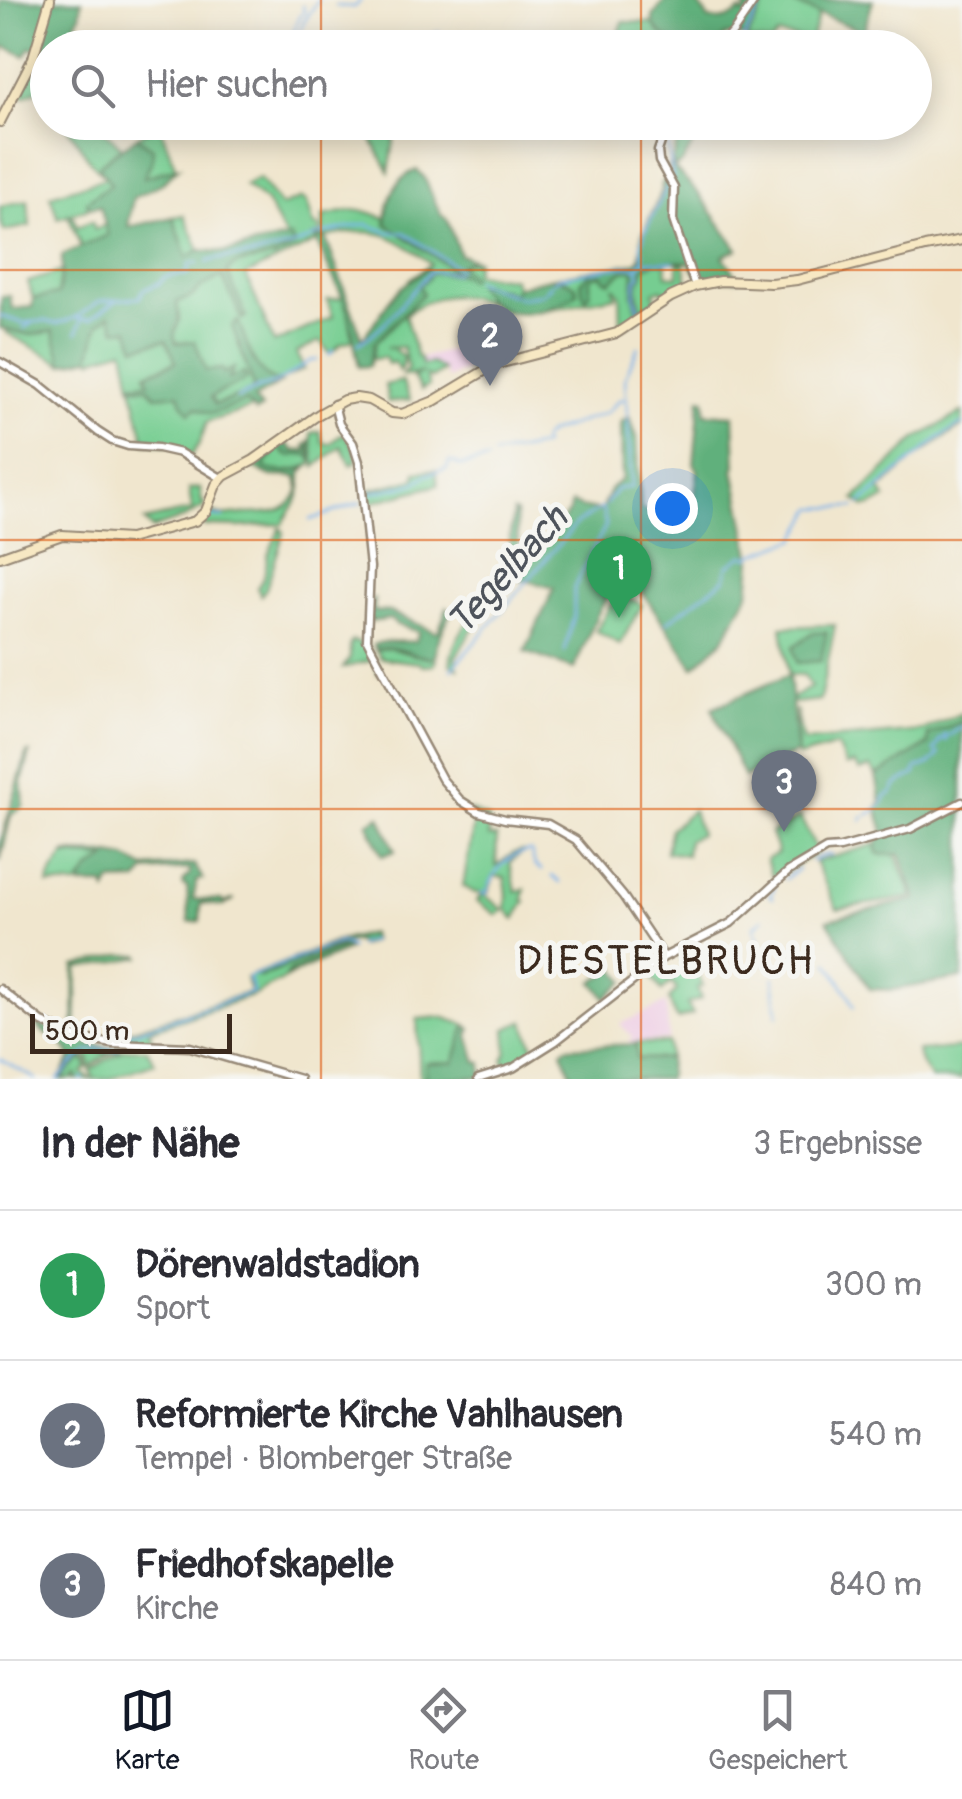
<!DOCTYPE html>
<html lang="de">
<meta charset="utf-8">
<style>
:root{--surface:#fff;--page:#f2f2f3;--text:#2b2b33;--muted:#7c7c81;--line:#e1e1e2;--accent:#111827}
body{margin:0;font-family:Pangolin,sans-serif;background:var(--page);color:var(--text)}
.scale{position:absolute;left:30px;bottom:25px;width:202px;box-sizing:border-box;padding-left:10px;border:5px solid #3b2a1e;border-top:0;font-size:28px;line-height:35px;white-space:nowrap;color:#3b2a1e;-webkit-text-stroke:8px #f6f6f2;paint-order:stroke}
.you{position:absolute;left:672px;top:508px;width:35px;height:35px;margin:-25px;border:8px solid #fff;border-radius:50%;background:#1a73e8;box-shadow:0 0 0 15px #1a73e833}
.badge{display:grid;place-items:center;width:65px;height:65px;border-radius:50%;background:var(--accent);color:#fff;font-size:32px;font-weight:700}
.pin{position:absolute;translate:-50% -82px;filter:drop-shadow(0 2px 5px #0008)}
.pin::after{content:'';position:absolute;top:52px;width:35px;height:30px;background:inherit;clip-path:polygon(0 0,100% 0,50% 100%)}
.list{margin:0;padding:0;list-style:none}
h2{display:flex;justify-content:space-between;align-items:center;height:130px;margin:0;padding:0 40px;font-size:42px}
h2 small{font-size:32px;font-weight:400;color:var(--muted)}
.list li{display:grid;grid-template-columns:65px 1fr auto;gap:30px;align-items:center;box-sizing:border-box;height:150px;padding:0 40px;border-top:2px solid var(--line)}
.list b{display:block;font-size:38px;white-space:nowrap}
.list p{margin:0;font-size:32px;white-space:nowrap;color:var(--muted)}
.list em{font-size:32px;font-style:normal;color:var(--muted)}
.icon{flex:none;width:55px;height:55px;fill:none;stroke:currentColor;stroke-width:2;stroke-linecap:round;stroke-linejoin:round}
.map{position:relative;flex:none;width:962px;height:1079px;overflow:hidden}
.search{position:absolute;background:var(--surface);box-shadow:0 5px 25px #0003;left:30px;right:30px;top:30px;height:110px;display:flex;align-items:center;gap:25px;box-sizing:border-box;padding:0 35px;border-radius:55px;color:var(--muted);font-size:38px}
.sheet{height:580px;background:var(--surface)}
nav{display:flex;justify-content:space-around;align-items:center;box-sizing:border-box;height:140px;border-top:2px solid var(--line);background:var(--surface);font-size:28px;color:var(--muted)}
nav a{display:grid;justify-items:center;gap:5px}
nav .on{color:var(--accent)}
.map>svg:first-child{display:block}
.built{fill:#efd0e5}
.green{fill:#76cd91;stroke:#587c58;stroke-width:2.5}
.forest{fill:#60b07b;stroke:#4e6d4c;stroke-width:2.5}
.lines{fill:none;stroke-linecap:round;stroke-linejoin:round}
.stream{stroke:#7ab2e9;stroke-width:2.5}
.tertiary-casing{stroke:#968876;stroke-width:11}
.secondary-casing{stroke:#968876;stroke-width:12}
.tertiary{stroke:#fff;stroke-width:6}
.secondary{stroke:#f7e8c3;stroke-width:8}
.grid{fill:none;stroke:#df570d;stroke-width:2.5;stroke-opacity:0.55}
.labels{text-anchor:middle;stroke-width:10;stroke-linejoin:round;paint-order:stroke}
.water-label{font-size:38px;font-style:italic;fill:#4e535b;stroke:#f6f6f2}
.quarter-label{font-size:40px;letter-spacing:2.5px;fill:#3b2a1e;stroke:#f6f6f2}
</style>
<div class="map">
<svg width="962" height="1079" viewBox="0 0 962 1079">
<rect width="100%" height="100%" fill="#f6f6f2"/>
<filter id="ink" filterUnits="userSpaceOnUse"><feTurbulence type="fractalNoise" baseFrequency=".01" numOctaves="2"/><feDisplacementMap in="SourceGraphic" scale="20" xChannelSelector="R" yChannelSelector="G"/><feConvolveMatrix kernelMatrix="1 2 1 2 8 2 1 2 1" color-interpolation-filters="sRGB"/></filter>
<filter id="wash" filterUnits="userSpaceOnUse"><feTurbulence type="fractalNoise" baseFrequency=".0048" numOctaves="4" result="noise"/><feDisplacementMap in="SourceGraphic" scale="40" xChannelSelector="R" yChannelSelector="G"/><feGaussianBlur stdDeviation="2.25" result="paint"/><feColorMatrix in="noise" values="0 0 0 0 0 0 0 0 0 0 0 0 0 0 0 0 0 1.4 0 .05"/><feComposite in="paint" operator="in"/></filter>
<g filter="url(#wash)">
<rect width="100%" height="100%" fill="#f0e6ce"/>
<path class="built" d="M464,347L467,369L447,379L443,368L433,365H422L420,358Z
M666,1003L669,1040L630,1042L628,1040L633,1037L620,1024Z"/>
<path class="green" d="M771,0H785L819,14L811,40L778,35L771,43L748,40L747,38L766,2Z
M623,22L653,23L672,43L681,47L614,48Z
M40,53H47V86L24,96L21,94Z
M681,122L695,123L689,139L694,142L682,163L675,167L673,163Z
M65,123H95L122,147L100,164V169L111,184L87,201L89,208L58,218L50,195L106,178L89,160Z
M363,123H397L389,172Z
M159,124L176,168L143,178L137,137Z
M259,178L281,206L302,198L307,202L314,225L319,227L320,238L315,236L316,242L246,275L274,343L333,317L327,300L343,298L349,316L353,340L341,344L330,354L320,341L296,353L304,369L279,381L266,379L255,366L237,322L254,386L251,392L214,405L210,398L247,379L244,373L227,380L222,369L205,372L176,344L174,336L179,319L177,302L191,297L201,287L222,276L242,318L245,316L227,271C238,259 260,260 276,257L290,237L286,238L266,202L244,185Z
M28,200L30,226L4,231L0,221V206Z
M353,210L368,212L386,218L387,224L456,271H436L433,273L461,275L469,280L460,266L468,261L476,263L474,274L513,278L516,287L513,294L503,289L477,285L488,302C455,292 433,293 405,315L417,357L420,358L422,365L432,363L443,370L432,378L426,376L429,386L421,390L413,377L423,372L408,376L402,375L408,369L403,347L386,348H393L403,357V365L399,371L394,362L388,364L385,357L369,360L373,355L375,343L423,294L419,285L432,273L427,270L408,280L431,264C393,232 371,225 323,238V216Z
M184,215L200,250L187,257L173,217Z
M73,216L77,227L92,221L95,229L105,225L108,235L81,247L69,217Z
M656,262L666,263L667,275L678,276V263H684L688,282L665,296L662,289L654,292L657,303H653L642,311C636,294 636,283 643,267Z
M593,270L581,282L583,295L586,298L590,293L589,280L595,275L615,276L624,270H635L633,294L639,316L621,328L620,294L613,286L616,296L535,312C550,308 565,302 578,293L575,285L565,280L549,278Z
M62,271L58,294L33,299L28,282Z
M475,313L480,342L495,340L499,360L480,369L479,367L467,369L464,347L477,343L473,331L459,332L470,328L472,314Z
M110,314L129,329L166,340L176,362L146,373L150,382L131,384L124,349L95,358L93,360L90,358L98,325Z
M6,329L30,335L53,331L63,364L7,333Z
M402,381L410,400L388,402L385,385Z
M132,387H148L157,396L179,394L182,403L211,413L247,401L252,408L207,422L199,445L191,456L173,445L145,442Z
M962,412V426L916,457L880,490L886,498L872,506L865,507L855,499L916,439Z
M320,431L323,443L330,444L343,433C351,442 358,450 356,462L351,465L341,446L315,467L311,433Z
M281,447L284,454C293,456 302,451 310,455L312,459L311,465C297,470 281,475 266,468L265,465L277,449Z
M436,470L438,485L366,504V491L415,479L416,472Z
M301,487C301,501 288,511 283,524L239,527L205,526L204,517L208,510C219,518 227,515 240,514C270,512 287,518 301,487Z
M200,488L202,503H206L205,506L186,517L152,529L144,521L192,510L189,489Z
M280,528L284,532L266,589L261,595L257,588L264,577L268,555Z
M618,592L642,605L620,644L596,631Z
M492,603L479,618L455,658L458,668L450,664C451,643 472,609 492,603Z
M835,625L820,700L792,703V698L811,687L804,675H789L782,627Z
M353,641L366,645L380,668L378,673L373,660L343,668L350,658V644Z
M382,647C400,649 418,659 435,658L436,661L433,665H422L419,663L381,658L376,650Z
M796,709L803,741L921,731L962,713V721L928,735V744L876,776L871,767L860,771L854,763L846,766L837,746L798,757Z
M470,810L489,819V837H497L496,866L514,853L524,851L510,862L516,891L525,889L523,900L526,901L515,919L506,909L507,895L505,878L494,876L488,893L483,894L504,910L497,915L477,901L482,893H475L463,886L475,816L467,812Z
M693,810L700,834L688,840L686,855L666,852L671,828Z
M800,817L818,852L777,876H772L766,859L778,853L771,833Z
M876,844L878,853L896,854L913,897L837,909L815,862Z
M65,855L109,858L80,882L81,885H48L53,872Z
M341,945L343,948L254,995L156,1028L149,1031L153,1043H119L131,1030L250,992L246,978L255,974L256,976L274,972Z
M687,948L703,986L697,987L701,999L687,1004L693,1014L678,1019L675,1017L669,999L677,990L671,982L662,991L649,973L658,964L667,977L687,971L678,952Z
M121,955H140L141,957L78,968L76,1034L74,1033L75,966Z
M442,1017L466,1025L454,1062L426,1063L425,1079H420L417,1019Z
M524,1021L535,1051L508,1068L503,1060L507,1052L506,1029Z
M636,1043H668L669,1058L637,1059Z
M962,1047V1079H931L922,1065L917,1051Z
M125,1049H147L155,1063L108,1079H75L77,1076L76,1074L71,1079H61L90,1050L107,1054L113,1052L89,1067V1058L87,1055L82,1059L84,1061L86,1060V1069L82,1072L91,1079L93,1076L90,1070Z"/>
<path class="forest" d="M0,0H82L80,16L62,47L48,48L47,51L30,48L25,56L4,46L0,63Z
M665,0H696L709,19C719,21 733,19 740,11L743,14L746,10L742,3L743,0L764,2L745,37L726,35L714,47H681L661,34L653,24V16Z
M785,0H873L864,32Z
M137,137L153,148L152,161L144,177L179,167L163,183L133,198L128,227L173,217L187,257L200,250L225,252L290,237L295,246C287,251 279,256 270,258C254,262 238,260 227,271L246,316L242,319L222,276L202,287L191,297L177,302L179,319L174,336L176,343L195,341L206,371L222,369L224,373L234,368L229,379L244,373L247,379L211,397L215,405L250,392L254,387L232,326L238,321C250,349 251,372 280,383L254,399L262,408L256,412L246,402L211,414L196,408L190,413L182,403L179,394L156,396L148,387H132L131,384L149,382L146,374L176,362L166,340L136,347L129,329L116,330L110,315L98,325L90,358L63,364L53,331L30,335L0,328L2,296H10L12,309L32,307L33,299L58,294L62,271V255L108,235L100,206L89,208L87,201L111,184L100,169V164Z
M668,166H672L699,194L738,249L723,256L739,279L700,280L689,262H656L644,267L641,278L638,280L637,297L642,310L654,302L655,305L639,316L633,294L634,270H624L610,282L604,279L602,274L595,275L590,280V293L586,299L583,295L581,282L593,270L635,263L640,259L642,235L662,191V183L671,176Z
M417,170L424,177L441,215L447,219L460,255L477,260L476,263L468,261L460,265L472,278L468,280L386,224C387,201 394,178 417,170Z
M314,236L326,239L362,338L365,337C368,328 374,324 379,316C391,295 405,282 427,269L430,271L428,279L419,285L423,294L375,343L369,366L359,367L349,316L343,299Z
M549,278L565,280L575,285L578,293C555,309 508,325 486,299C482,295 480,289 477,285L480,282L513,294L516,287Z
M700,398L705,399V413L734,415L736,466L734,469L752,560L749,593L723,640L694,667L626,569L599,611L574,669L525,652L554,588L517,578L509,542L513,512L516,513L518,544L520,548L539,547L544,544L569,512L572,503L581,507L601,511L611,488L622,479L621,422L629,417L637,437L641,509L691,525L698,470L694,464Z
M284,441L294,451L308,450L305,446L310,441L312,459L306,454L288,456L281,448L276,449L265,465L266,468C280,475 295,472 309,466L301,473V487L299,488L297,477L271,476L248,465Z
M374,599V611L390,612L436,632L439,630L447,607L451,611L437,644L435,658C415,659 397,643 376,650L373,645C385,639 401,643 415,641L419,632L397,625L390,619L369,622L370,601Z
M827,632L821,661L797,663L793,647L812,633Z
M789,675L797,753L744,777L712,708Z
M962,721V978L892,990L870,989L827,920L916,899L900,854L883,855L878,853L876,844L884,831L877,809L881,802L876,776L928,745V735Z
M27,753H30L22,782L24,806L11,815L0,862V844Z
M380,816L395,851L382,856L368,823Z
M67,853L105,854L126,858L145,868L194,864L203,879L197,880L193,899L221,900L224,903L235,899L223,906L201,903L200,921L189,922L187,887L183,885L184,880L190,875V869L145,872L138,881L110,882L107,891L104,885H81L80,882L91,869L107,858L65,855Z
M370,933L372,941L360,946L356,941L344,943L348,950L286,977L290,971L343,947L340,945L260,977L255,974L335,942Z
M615,968L625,981L606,998L593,982Z
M35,1022C68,1038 83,1045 120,1048V1050L107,1054L90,1050L59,1079L71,1059C62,1035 43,1039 35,1022Z
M466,1025L471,1029L469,1035L477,1062L482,1063V1077L425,1079L426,1063L454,1062Z
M636,1044L637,1059L669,1058L668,1079H573L562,1051L567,1047Z"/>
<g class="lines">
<path class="stream" d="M336,6L355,7L361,0
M517,35L518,48
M288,48L299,17L304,13L303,6
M294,48L304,22L318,0
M426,48L429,36L439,31
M739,48L764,0
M673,179L668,147L680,122
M322,234L366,224L388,232L405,233L459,269
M646,261L674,262
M207,262C222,256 239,258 255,255C275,251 300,245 318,235
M637,269L640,274L639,277L636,279L635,297L641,314
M475,281L512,295
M554,281L560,277C581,274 620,263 640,267V262L644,261L641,245L645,231L668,185
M515,296L517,297
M519,298L542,294L552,284
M0,316L23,323L45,321L56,324L75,318L100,301L139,298L143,290L158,284L165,277L188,274L189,264L198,263
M77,318L90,319L116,301
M24,328L34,322
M77,333L81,321
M358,344C390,325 405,296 431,271L456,273
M329,355L333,351
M237,398L259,388L275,384L310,361L317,360
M494,455L543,446L542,439L549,433L606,413L619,400L626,399
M438,471L447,469L449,462L455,463L460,466L488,460
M366,494L414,484L427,475L436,472
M606,504L617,489L632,487L625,378L638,347
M860,504L939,438L962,424
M310,520L360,503
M205,521L208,516L224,517
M666,623L722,581L725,578L728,566C734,563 736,558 744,555L750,558L752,555L796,539L814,508L855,507
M452,669L577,523L602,508L606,525L574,588V615L565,651
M868,815L882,805L885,797L893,792L896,785L915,774L917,768C929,766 932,763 939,754L934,751L941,739L946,740L944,735L948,736L962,727
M862,820L864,816
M531,851L535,865L542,870
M812,861L825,855H831
M552,876L560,883
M785,879L798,869
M481,893L486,894C494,872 505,855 529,851
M773,898L770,895L775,887
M763,919L754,927L767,965
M358,945L371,941
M828,962L849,995L854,1007
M774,978L778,1015
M124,1041L131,1033L253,992L248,977L340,942L351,948
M0,1059L36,1079
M58,1079C81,1056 82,1047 118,1049
M82,1079L83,1078"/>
</g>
</g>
<g filter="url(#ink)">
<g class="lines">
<g class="tertiary-casing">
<path id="tertiary" d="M719,48L733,32L755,0
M668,122L658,151L659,161L674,188L673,220L695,286
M0,362L40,385L98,432L112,441L128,446L158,448L180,453L221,478
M334,404L339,424L353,443L359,462L370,567L367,640L442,779L460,800L479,812L505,819L548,824L576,840L623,896L664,957
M840,848L910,829L962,802
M0,989L42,1022L79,1038L113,1044L190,1047L300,1079
M478,1079L513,1068L556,1041L664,957L731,923L789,871L826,849L840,848"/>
</g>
<g class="secondary-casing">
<path id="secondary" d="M0,122L33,58L50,0
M0,557L62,535L129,539L195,521L206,511L216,485L224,476L254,460L319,414L344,400L356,398L369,400L392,413L402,414L434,401L494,365L617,333L671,297L695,286L720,281L771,283L797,280L925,247L962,240"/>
</g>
<use href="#tertiary" class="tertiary"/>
<use href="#secondary" class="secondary"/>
</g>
</g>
<path class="grid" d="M321,0V48M641,0V48M321,122V1079M641,122V1079M0,270H962M0,540H962M0,809H962"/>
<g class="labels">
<g class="water-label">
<text transform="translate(507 570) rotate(-48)" y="13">Tegelbach</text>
</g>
<g class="quarter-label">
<text x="666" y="974">DIESTELBRUCH</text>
</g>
</g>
</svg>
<div class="scale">500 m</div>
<div class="you"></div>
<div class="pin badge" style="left:619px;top:618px;background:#2e9e5b">1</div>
<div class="pin badge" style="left:490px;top:386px;background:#6b7280">2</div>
<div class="pin badge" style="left:784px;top:832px;background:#6b7280">3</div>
<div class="search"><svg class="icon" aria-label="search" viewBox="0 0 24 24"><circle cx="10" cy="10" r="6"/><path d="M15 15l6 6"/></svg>Hier suchen</div>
</div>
<section class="sheet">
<h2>In der Nähe<small>3 Ergebnisse</small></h2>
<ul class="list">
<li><span class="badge" style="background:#2e9e5b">1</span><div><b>Dörenwaldstadion</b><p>Sport</p></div><em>300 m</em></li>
<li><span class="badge" style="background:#6b7280">2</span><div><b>Reformierte Kirche Vahlhausen</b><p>Tempel · Blomberger Straße</p></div><em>540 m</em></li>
<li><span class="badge" style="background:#6b7280">3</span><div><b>Friedhofskapelle</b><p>Kirche</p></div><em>840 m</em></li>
</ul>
</section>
<nav>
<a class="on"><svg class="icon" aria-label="map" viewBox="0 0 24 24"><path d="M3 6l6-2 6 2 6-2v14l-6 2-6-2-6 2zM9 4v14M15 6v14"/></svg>Karte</a>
<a><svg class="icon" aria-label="directions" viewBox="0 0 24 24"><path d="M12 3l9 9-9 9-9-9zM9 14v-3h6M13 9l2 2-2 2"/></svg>Route</a>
<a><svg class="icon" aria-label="saved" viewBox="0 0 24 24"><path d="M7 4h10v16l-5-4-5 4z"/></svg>Gespeichert</a>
</nav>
